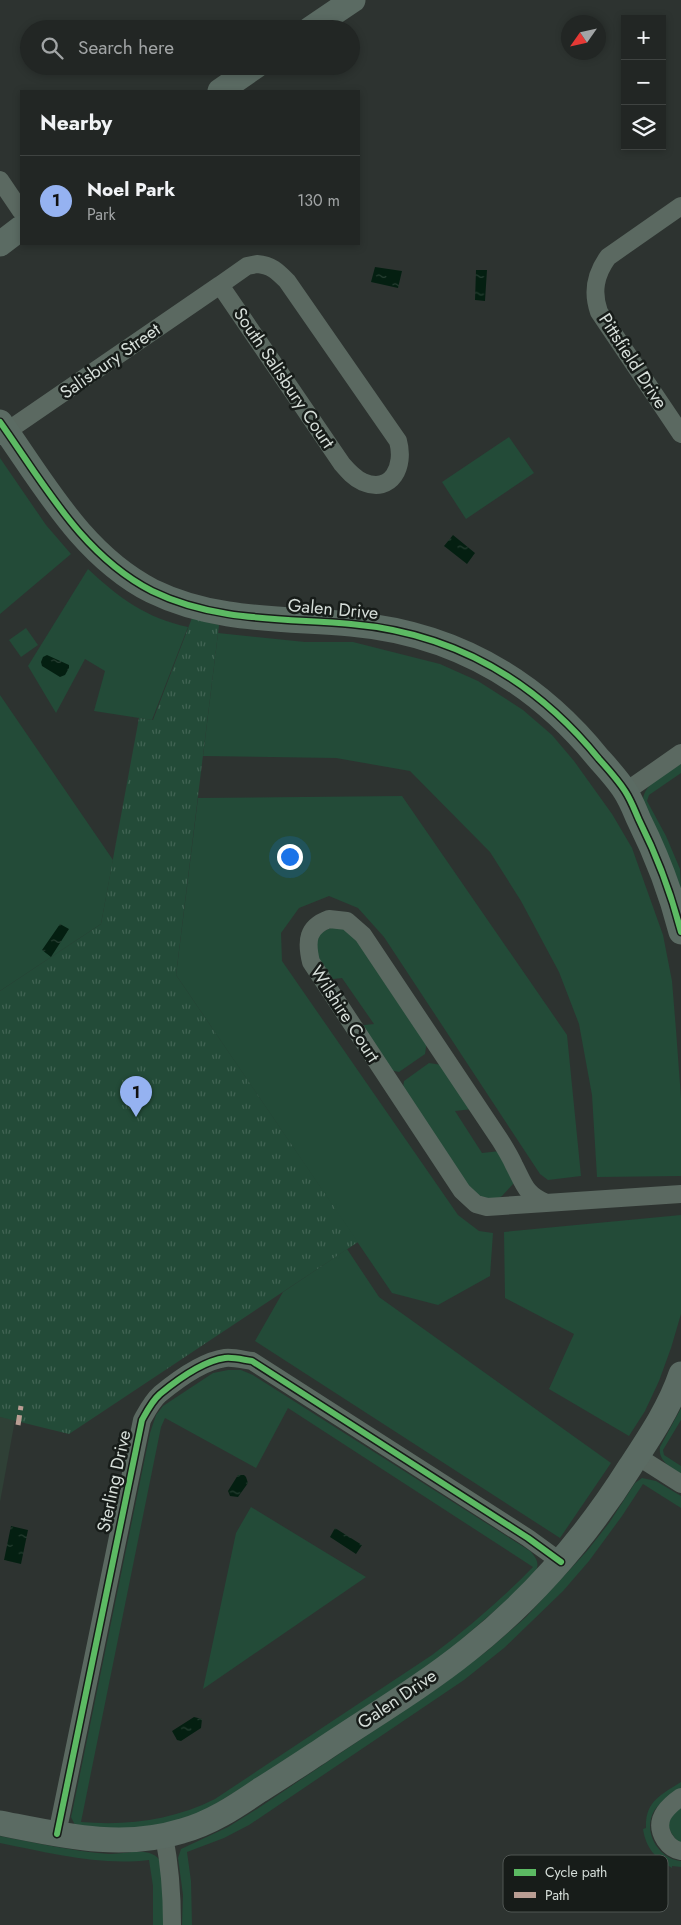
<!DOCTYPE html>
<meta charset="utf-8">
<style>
:root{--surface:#222624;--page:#2a2e2c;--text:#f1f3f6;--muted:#a2a5a6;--line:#3f4341;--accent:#95b2f1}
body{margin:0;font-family:Jost,sans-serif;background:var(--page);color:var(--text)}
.controls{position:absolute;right:15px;top:15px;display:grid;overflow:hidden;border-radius:0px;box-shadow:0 2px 8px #0003}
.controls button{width:45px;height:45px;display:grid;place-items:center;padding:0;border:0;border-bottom:1px solid var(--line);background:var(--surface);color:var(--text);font:25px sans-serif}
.compass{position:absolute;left:561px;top:15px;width:45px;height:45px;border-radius:50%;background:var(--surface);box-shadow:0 2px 8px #0003;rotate:236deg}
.you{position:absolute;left:289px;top:856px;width:18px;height:18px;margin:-12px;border:4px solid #fff;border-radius:50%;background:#1a73e8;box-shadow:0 0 0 8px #1a73e833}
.badge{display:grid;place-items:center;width:32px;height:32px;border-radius:50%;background:var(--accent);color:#111;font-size:16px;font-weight:700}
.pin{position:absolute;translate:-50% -41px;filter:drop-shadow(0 1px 2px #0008)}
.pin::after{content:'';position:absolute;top:26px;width:18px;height:15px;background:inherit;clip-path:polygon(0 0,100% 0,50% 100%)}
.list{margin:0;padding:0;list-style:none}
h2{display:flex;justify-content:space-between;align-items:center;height:65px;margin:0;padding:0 20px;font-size:21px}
h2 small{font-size:16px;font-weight:400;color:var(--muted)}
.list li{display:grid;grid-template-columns:32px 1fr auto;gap:15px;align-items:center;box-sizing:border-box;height:90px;padding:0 20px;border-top:1px solid var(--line)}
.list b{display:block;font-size:19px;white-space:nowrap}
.list p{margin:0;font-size:16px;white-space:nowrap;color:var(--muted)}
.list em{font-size:16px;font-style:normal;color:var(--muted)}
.icon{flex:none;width:28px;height:28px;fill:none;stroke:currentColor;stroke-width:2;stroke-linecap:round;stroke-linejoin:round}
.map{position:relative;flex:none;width:681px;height:1925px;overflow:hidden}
.search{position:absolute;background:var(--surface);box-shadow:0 2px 8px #0003;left:20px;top:20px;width:340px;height:55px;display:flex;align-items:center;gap:12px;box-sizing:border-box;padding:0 18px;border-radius:28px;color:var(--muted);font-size:19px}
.panel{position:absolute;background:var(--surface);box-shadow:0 2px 8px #0003;left:20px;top:90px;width:340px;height:155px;border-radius:0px}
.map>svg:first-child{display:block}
.built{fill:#2f4036}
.green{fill:#234b38;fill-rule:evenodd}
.park{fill:url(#park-tufts)}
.water{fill:url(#water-ripples)}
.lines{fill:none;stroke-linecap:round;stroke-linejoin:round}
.street{stroke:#5b6961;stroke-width:18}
.secondary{stroke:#5b6b63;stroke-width:25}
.quiet{stroke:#b99d93;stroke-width:5;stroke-dasharray:10 5;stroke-linecap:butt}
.cycleway-casing{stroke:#171c19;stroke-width:9}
.cycleway{stroke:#5cba63;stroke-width:6}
.labels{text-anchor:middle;stroke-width:5;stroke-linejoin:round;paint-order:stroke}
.street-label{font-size:18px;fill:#d6ded9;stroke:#171c19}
.key{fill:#171c19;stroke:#505653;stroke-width:1}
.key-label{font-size:14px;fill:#d6ded9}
</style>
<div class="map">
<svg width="681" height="1925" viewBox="0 0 681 1925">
<defs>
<pattern id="park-tufts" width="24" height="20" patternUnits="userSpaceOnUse" patternTransform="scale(1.25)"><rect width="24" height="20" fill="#234b38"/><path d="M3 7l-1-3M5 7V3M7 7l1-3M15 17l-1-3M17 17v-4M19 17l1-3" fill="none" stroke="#426454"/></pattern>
<pattern id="water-ripples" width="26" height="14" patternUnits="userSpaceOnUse" patternTransform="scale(1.25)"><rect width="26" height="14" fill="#041f11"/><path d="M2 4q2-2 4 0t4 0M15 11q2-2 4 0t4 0" fill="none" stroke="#283f33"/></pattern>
</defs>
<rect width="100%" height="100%" fill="#2d3330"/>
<path class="built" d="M0,1417L15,1420L0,1502Z"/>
<path class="green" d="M509,437L534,473L466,519L442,482Z
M0,458L46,525L71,554L0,614Z
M88,569C119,598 146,618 188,627L152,720L94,711L105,671L85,659L56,713L28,666Z
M26,628L38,645L21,657L9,640Z
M218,633L305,642H353L440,664L478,681L523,710L552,735L574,761L612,814L632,848L663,935L672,981L676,1030L681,1098V1176L597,1177L592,1095L579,1024L559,972L521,901L490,852L410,771L336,758L203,756Z
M0,695L113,860L101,924L0,991Z
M681,764V773L649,795L647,801L666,836L680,869L681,890L643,801C643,783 668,772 681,764Z
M402,796L567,1035L581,1176L548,1180L540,1174L384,937L358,908L329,896L299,908L281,933L282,961L458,1215L479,1231L493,1233L490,1276L438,1305L392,1293L176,975L198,798Z
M334,927L343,928L351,932L427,1041L425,1054L399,1072L385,1069L356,1026L374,1024L342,978L325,980C317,957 303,936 334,927Z
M429,1063L442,1065L472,1109L455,1111L482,1153L500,1151L514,1177L513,1184L502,1196L493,1201L472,1195L402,1095L404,1081Z
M681,1215V1314L671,1348L659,1381L645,1411L629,1436L549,1389L574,1334L505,1298L504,1232Z
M347,1249L379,1297L611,1463L560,1538L255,1341L283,1292Z
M228,1370H241L253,1375L530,1551C542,1564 538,1569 529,1581L439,1659L266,1773L191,1819L132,1831L76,1827L71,1817L72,1813L150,1433L156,1415L163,1406L213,1373ZM288,1408L533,1567C502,1599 468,1628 432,1655L215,1799C173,1820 128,1826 81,1822L161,1427L165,1418L256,1468Z
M681,1408V1420L663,1450L664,1455L681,1466V1474C670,1467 658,1461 660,1447Z
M642,1478L656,1481L681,1496V1508L643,1484L622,1516L589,1561L563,1591L504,1648L464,1680L249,1825L224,1838L187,1852L191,1881L192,1925H182L183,1895L178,1858L181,1849L228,1827L257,1809L442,1685L487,1651L526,1617L587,1551L609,1523L635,1483Z
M251,1507L366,1577L203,1689L236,1533Z
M681,1782V1789C672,1795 660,1802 654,1811C642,1832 659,1859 681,1861V1867L672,1866V1868C655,1858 646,1848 643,1829L646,1828C645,1801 661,1795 681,1782Z
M681,1806V1844C666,1831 663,1818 681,1806Z
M0,1836C36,1843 72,1851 109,1854C125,1855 153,1844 162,1864C165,1872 164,1914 164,1925H153V1886L149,1860C99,1866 50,1853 0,1843Z"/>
<path class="park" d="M192,618L219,625L176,975L358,1242L69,1434L0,1417V991L101,924L139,718L153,720Z"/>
<path class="water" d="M375,267L402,271L398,288L371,282Z
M476,270H487L485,301L475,300Z
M453,535L475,553L467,564L444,546Z
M47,655L69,665V668L65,675L60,677L42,666L41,662L43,657Z
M60,924L69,929L51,957L42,950Z
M238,1475H244L246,1477L248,1483L238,1497L230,1496L228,1491Z
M11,1526L28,1530L21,1564L4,1560Z
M335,1528L362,1545L356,1554L330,1537Z
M194,1717L202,1719L201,1728L181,1741L177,1740L172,1731Z"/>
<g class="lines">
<path class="street" d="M0,180L21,211
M681,206L608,257C595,275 592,292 599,312L681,434
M257,264C271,265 277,271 287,281L398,441C405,466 392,494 363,482C354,478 348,471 342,464L220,285L247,266Z
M0,436L220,285
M625,792L681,753
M329,919L347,921L363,935L500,1140C505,1148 510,1156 514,1165C524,1184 525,1194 546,1203L487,1207L476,1204L462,1191L311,962C306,941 307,927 329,919Z
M546,1203L681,1194
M637,1456L681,1484
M681,1797C665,1808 653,1821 665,1840C669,1846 674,1850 681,1851
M57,1834L142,1420C147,1411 152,1401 160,1394C177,1380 202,1361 225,1358C234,1357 244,1360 252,1361L528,1538L561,1562
M164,1836C170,1866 172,1894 172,1925"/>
<path class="secondary" d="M310,29L353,0
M220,91L256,66
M0,244L21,228
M0,422C44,484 82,555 152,591C215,622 284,618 351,624C453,633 535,680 599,759C608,769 618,780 625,791C631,800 635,811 639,820C657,856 671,893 681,932
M0,1823C61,1835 121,1850 182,1831C211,1823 235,1807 260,1790C281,1777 302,1763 322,1750C371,1717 422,1687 468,1650C532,1599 586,1537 630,1467C649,1438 670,1407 681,1374"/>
<path class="quiet" d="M18,1425L21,1406"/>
<g class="cycleway-casing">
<path id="cycleway" d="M0,422C44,484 82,555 152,591C215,622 284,618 351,624C453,633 535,680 599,759C608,769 618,780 625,791C631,800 635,811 639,820C657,856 671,893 681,932
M57,1834L142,1420C147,1411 152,1401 160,1394C177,1380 202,1361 225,1358C234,1357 244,1360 252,1361L528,1538L561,1562"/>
</g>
<use href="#cycleway" class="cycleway"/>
</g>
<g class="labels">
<g class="street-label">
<text transform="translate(110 361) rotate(-35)" y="6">Salisbury Street</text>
<text transform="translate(633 361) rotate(57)" y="6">Pittsfield Drive</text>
<text transform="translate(284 378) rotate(56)" y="6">South Salisbury Court</text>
<text transform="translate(333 609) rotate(5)" y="6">Galen Drive</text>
<text transform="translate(345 1014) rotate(57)" y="6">Wilshire Court</text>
<text transform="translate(114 1481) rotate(-78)" y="6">Sterling Drive</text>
<text transform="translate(397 1699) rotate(-34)" y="6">Galen Drive</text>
</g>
</g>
<rect x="503" y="1855" width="165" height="57" rx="8" class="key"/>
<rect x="514" y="1869" width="22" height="7" fill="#5cba63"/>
<rect x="514" y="1892" width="22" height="6" fill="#b99d93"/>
<g class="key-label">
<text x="545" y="1877">Cycle path</text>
<text x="545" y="1900">Path</text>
</g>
</svg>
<div class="controls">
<button>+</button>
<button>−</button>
<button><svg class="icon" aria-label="layers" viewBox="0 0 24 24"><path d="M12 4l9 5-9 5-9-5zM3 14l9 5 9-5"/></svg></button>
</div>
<svg class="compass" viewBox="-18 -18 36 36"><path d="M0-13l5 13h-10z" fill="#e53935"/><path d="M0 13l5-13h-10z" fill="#a2a5a6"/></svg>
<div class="you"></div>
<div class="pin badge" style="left:136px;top:1117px">1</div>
<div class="search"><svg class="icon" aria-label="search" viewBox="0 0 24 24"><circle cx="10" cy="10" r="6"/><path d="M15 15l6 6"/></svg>Search here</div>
<section class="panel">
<h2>Nearby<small></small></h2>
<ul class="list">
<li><span class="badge">1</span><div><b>Noel Park</b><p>Park</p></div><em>130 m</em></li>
</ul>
</section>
</div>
